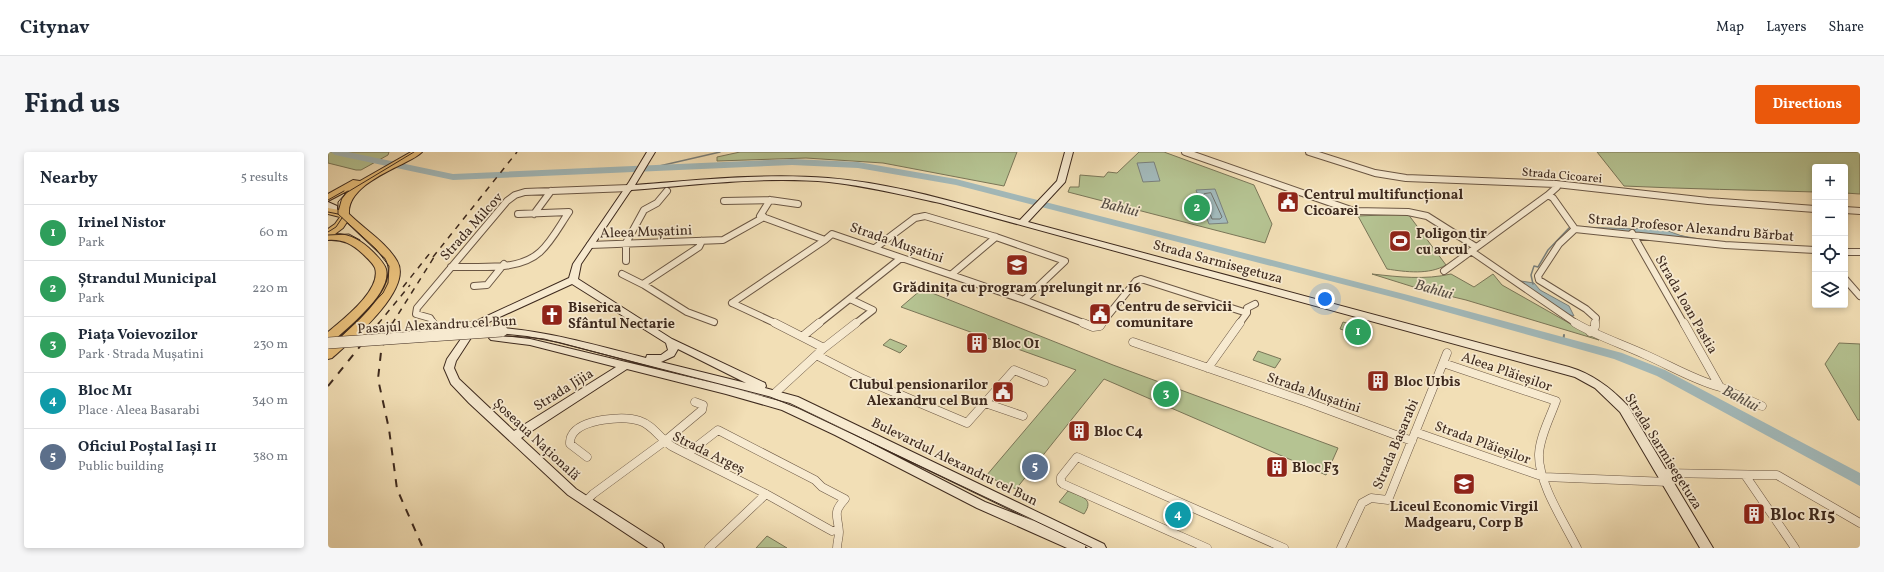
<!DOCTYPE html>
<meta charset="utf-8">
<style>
:root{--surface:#fff;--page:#f6f6f7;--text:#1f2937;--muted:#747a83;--line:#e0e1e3;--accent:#ea580c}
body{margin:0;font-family:Vollkorn,serif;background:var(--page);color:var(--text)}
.controls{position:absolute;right:12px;top:12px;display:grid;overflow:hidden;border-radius:4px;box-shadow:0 2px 6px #0003}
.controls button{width:36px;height:36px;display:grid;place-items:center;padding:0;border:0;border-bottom:1px solid var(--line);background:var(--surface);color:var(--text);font:20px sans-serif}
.you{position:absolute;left:997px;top:147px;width:14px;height:14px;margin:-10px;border:3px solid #fff;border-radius:50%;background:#1a73e8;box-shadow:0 0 0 6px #1a73e833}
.badge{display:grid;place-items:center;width:26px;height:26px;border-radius:50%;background:var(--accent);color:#fff;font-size:13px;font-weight:700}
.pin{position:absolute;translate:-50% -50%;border:2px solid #fff;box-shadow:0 1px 4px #0006}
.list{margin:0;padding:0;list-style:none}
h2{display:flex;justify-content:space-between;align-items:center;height:52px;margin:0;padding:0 16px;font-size:17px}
h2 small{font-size:13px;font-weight:400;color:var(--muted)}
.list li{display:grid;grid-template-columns:26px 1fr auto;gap:12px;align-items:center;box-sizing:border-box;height:56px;padding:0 16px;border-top:1px solid var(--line)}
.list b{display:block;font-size:15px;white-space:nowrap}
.list p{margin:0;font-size:13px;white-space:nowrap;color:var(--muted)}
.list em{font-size:13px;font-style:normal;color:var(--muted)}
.icon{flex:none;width:22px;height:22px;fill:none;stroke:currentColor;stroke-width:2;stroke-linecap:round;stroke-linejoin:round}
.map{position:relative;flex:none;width:1532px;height:396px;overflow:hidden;border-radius:4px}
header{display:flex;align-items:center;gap:24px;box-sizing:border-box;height:56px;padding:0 20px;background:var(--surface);border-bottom:1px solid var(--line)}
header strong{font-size:19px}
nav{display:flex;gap:22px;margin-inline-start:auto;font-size:14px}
.intro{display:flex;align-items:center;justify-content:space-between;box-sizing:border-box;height:96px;padding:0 24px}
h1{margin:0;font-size:28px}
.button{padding:10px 18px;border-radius:4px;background:var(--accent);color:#fff;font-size:14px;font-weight:700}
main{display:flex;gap:24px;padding:0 24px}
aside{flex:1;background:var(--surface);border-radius:4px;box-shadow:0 2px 6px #0003}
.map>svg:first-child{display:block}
.green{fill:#b5c392;stroke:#7a7658}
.water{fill:#a2b9ba;stroke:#7a807c}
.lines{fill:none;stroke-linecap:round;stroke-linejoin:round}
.shore{stroke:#70726c;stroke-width:1}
.stream-far1{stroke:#7a807c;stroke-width:1.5}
.stream{stroke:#7a807c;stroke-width:2}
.river{fill:#a2b9ba;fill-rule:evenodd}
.street-far1-casing{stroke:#6b5744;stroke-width:8}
.street-casing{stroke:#6b5744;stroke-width:9}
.secondary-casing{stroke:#3e2a1e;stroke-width:2}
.primary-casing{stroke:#3e2a1e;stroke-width:2}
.street-far1{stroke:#f7ead0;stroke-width:6}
.street{stroke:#f7ead0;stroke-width:8}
.secondary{fill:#f7ead0;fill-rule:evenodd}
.primary{fill:#e9c07b;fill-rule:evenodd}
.tram{stroke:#3e2a1e;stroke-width:1}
.rail-far1{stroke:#3e2a1e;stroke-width:1.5;stroke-dasharray:6 6;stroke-linecap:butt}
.rail{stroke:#3e2a1e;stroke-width:2;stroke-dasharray:8 8;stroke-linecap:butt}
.secondary-bridge-casing{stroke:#3e2a1e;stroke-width:12;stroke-linecap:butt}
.secondary-bridge{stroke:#f7ead0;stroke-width:11}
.labels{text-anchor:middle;stroke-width:3.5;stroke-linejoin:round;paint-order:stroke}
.far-street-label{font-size:12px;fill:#3e2a1e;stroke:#f7ead0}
.poi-label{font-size:14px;font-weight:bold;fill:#3e2a1e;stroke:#f7ead0;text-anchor:start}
.street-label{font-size:14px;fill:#3e2a1e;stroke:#f7ead0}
.water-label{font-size:15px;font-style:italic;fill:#574e45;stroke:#f7ead0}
.near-poi-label{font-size:17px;font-weight:bold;fill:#3e2a1e;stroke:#f7ead0;text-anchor:start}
</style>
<header>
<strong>Citynav</strong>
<nav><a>Map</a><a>Layers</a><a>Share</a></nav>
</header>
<div class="intro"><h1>Find us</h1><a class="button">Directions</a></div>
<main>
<aside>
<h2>Nearby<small>5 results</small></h2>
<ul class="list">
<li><span class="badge" style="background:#2e9e5b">1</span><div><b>Irinel Nistor</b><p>Park</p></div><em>60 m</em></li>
<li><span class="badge" style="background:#2e9e5b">2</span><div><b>Ștrandul Municipal</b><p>Park</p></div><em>220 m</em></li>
<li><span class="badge" style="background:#2e9e5b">3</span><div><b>Piața Voievozilor</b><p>Park · Strada Mușatini</p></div><em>230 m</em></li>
<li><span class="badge" style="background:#0f9aa8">4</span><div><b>Bloc M1</b><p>Place · Aleea Basarabi</p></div><em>340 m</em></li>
<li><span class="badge" style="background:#5c6f8a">5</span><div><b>Oficiul Poștal Iași 11</b><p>Public building</p></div><em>380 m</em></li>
</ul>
</aside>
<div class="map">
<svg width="1532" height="396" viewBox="0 0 1532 396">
<rect width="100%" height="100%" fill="#f2dfb6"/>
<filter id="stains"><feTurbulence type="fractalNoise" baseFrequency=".005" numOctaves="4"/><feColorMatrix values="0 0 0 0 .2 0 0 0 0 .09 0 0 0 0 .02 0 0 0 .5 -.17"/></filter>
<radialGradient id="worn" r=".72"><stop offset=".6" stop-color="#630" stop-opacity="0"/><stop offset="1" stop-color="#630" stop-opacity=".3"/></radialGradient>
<path class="green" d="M0,0H61L60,3L33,18H28L0,11Z
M412,0H689L676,34L555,11L478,6L389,9V5Z
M811,0H836L926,33L944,72L937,91L740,40L742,35H751L752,23L776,25L780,20L789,21Z
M1269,0H1532V42L1517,41V15H1487V40C1423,38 1360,37 1296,34Z
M1080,62L1118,113C1101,123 1078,120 1059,117L1030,64Z
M1044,122C1071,125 1097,128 1123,122L1146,135L1165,122L1174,133L1271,188L1138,148L1092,137Z
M594,137L785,213L1010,296L998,323L776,227L688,337L658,324L748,218L573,155Z
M1015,170L1039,177L1036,184L1012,177Z
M562,187L579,194L572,201L555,193Z
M1511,191L1532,192V268H1530L1497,212Z
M930,199L953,207L947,216L925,208Z
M740,339C753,345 767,346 756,362L731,350Z
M439,384L459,396H428Z"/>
<path class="water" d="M826,10L832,29L815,30L809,11Z
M887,37L900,71L881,72L868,38Z
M1323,74C1337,76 1349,84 1363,86L1361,87L1254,75L1307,77Z
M1186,128L1206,131L1212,138L1241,154L1246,164L1238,162Z"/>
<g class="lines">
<path class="shore" d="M883,41L894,65L892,67H884L875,44L876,42Z"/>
<path class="stream-far1" d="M327,15L392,0
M1353,84L1382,89
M1517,97H1523
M1205,132L1203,123L1206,114L1210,115L1220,98L1241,76"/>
<path class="stream" d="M1235,190L1236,183"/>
<path class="river" d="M3,0H20L125,22L464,7L530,10L628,27L1080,143L1294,201L1337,218L1532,321V334L1329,224L1286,207L1072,147L628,33L530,16L464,13L125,28L7,3Z"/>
<g class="street-far1-casing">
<path id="street-far1" d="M857,0L1026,59L1080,60L1099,64L1148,95
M981,0L1047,21L1078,26L1228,32L1380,49L1487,57
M1228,32L1229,35L1220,43L1225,46L1247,77
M442,48L432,64L497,88L504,82L696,148L758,172
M396,49L442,48L470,52
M1517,58L1532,59
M206,62L223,39
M1247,77L1397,93L1487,98
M1247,77L1231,92L1210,124L1211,128L1258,157L1268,166L1267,172
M1304,81L1356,172
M262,93L395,88L436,65
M547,96L587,66L597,64L668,85L737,109L696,148
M1143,99L1249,172
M1517,100H1532
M298,109V91L316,58L329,51L339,39
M123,115C150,114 190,120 212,100C224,89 232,73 241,60L190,62
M1116,119L1220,43
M294,122L316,133L359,160L386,170
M624,122L668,85
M1517,127L1532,144
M315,132L371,95L374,89
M146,134L159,133L176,112
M522,147L545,158L527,172
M404,151L497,88
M404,151L449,172
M106,172L102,166L88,162L89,156L179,49L187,43L197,40L301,36
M490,172L573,106
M773,172L808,129L813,127L919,161
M911,172L919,161V156L927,152"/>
</g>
<g class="street-casing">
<path id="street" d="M105,171C110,180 137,174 147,173
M447,171L496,196
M755,171L765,175L772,174L774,171
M1247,171C1269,184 1294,192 1318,203C1343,214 1366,228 1392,235L1356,171
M1262,180L1267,175V171
M475,184L491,171
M805,190L979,250L1084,289
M490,204L535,227L639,271L686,218L716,230
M1115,211L1228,249C1222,266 1212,284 1211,302C1210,331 1236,370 1249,396
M880,216L912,171
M1392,235L1434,254
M446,242L496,196L528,171
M657,251L695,264
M1087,280L1216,325L1341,330
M359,302L390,278L487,328L494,335L517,347C504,361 510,363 511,380C511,385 509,391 509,396
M259,305L242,292C242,289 242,286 244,283C253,267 296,263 312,269C325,273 333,288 345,295C376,311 407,326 438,342C460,354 482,367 504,379L510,377
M1335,321L1449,323L1532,371
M1417,323L1467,396
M258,349L265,342L337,289L374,258L375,253L367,250
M381,396L438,342
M879,396L735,332L733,330V325L749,305L956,396
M1013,396L1034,351L1043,346L1060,348L1119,201"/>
</g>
<g class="secondary-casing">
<path id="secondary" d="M319,0H327L307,33C371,28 436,21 500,26C565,31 629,51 692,68L729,29L737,0H745L737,30L700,70L1241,215C1265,222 1283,236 1300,254L1385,396H1372L1292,260L1267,236L1247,225L612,51C575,43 538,34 501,30C436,24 368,33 303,38L253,112L250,127L344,187L437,231L438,234L437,236L470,245L776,392L778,396H760L757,394V396H739L649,356L507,283L454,258L398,242L299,217L193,286L248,337L334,392L336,396H320L240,343L141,251L123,232L116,216L119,207L144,171L241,126L245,112L301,30ZM244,132L338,191L340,198L333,203H319L318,206C271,194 223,180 174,176L171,177L169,179L171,181L199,184L231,190L462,251L706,369L657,350L515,277L462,252L398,234L202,187L166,183L163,184L161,186L163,188L202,193L288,215L186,279L131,227L126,216L128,209L150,175ZM350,197L418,231L333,210L346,204Z
M0,50L9,54V61H3L0,56Z"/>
</g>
<g class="primary-casing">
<path id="primary" d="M83,0H94C90,4 84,7 78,10C59,20 19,36 21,62C36,77 58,90 69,109C86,137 23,189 4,206L0,207V196C19,179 76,135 57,106L19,70L15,76L7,82C23,82 34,89 45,100C50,105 56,111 58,117C64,141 20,175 4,190L0,191V180C14,168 54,138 47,116C45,111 39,106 35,102C24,92 15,87 0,88V77L7,72L12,65L0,62V56L11,58L14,47L21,38L0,49V42L25,28L32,29Z"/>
</g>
<use href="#street-far1" class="street-far1"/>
<use href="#street" class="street"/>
<use href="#secondary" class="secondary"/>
<use href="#primary" class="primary"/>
<path class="tram" d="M0,48L16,39
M0,60L10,62L48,97L61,114L60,131L55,141L4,194
M10,62V50L18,41L86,0
M0,80L8,75L14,66
M0,83L21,82L32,88
M0,193C72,191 144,178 216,187L442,245L470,256L764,396"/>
<path class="rail-far1" d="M105,105L189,0
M75,135L102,101
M50,172L82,133
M64,172L108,102"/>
<path class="rail" d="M64,171L59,181L53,200L50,227L61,277L69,337L95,396
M0,234L51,171"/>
<g class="secondary-bridge-casing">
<path id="secondary-bridge" d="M0,191L174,179"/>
</g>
<use href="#secondary-bridge" class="secondary-bridge"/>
</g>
<defs>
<g id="civic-square" transform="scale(1.15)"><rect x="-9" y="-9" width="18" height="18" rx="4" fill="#8f2418" stroke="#f7ead0"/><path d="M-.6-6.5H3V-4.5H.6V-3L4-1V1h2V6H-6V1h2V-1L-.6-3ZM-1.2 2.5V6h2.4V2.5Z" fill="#fff"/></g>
<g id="stadium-square" transform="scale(1.15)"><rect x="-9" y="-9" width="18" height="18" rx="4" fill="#8f2418" stroke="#f7ead0"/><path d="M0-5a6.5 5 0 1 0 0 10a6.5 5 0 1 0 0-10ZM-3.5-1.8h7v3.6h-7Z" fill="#fff"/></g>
<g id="school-square" transform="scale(1.15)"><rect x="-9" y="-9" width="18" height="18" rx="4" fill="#8f2418" stroke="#f7ead0"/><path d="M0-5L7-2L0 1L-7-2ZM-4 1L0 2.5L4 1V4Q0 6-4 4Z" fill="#fff"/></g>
<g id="church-square" transform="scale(1.15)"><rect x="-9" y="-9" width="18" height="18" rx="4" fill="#8f2418" stroke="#f7ead0"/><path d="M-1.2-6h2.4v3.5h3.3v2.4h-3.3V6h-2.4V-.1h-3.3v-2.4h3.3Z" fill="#fff"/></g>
<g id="building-square" transform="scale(1.15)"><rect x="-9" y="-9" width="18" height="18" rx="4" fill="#8f2418" stroke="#f7ead0"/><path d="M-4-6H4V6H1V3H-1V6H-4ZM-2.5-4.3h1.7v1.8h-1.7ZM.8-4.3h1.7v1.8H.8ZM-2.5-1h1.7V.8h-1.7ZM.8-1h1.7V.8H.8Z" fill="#fff"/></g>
</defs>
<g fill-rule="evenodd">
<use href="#civic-square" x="960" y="50"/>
<use href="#stadium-square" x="1072" y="89"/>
<use href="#school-square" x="689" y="113"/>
<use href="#civic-square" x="772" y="162"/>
<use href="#church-square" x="224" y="163"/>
<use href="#building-square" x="649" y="191"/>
<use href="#building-square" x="1050" y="229"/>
<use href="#civic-square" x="675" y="240"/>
<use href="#building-square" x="751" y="279"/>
<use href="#building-square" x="949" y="315"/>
<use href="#school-square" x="1136" y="332"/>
<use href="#building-square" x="1426" y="362"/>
</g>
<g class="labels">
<g class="far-street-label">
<text transform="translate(1234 23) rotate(5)" y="4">Strada Cicoarei</text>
</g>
<g class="poi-label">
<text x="976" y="47">Centrul multifuncțional<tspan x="976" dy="16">Cicoarei</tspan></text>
<text x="1088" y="86">Poligon tir<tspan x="1088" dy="16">cu arcul</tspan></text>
<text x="689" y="140" text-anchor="middle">Grădinița cu program prelungit nr. 16</text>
<text x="788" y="159">Centru de servicii<tspan x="788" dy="16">comunitare</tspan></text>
<text x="240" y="160">Biserica<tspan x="240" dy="16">Sfântul Nectarie</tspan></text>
<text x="664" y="196">Bloc O1</text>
<text x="1066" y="234">Bloc U1bis</text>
<text x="660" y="237" text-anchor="end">Clubul pensionarilor<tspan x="660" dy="16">Alexandru cel Bun</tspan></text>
<text x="766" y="284">Bloc C4</text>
<text x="964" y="320">Bloc F3</text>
<text x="1136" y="359" text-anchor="middle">Liceul Economic Virgil<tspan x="1136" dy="16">Madgearu, Corp B</tspan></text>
</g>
<g class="street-label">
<text transform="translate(143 74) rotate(-48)" y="5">Strada Milcov</text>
<text transform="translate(1363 75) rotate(5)" y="5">Strada Profesor Alexandru Bărbat</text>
<text transform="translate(318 79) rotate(-2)" y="5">Aleea Mușatini</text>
<text transform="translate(569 90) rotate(19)" y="5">Strada Mușatini</text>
<text transform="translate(890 109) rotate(15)" y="5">Strada Sarmisegetuza</text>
<text transform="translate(1359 152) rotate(60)" y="5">Strada Ioan Pastia</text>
<text transform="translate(109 172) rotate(-3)" y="5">Pasajul Alexandru cel Bun</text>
<text transform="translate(1179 219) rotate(19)" y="5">Aleea Plăieșilor</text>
<text transform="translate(235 237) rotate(-32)" y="5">Strada Jijia</text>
<text transform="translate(986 240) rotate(19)" y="5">Strada Mușatini</text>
<text transform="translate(209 287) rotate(43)" y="5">Șoseaua Națională</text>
<text transform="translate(1155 290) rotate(20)" y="5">Strada Plăieșilor</text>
<text transform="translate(1067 292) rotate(-67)" y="5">Strada Basarabi</text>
<text transform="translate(1336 299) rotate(58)" y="5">Strada Sarmisegetuza</text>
<text transform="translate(381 300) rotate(26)" y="5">Strada Argeș</text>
<text transform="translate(627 309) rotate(26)" y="5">Bulevardul Alexandru cel Bun</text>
</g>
<g class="water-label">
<text transform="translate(792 55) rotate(14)" y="5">Bahlui</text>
<text transform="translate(1106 137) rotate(16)" y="5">Bahlui</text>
<text transform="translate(1413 246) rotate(28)" y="5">Bahlui</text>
</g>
<g class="near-poi-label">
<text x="1442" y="368">Bloc R15</text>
</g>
</g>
<rect width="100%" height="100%" filter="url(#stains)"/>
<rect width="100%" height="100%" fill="url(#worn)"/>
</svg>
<div class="controls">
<button>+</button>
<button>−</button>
<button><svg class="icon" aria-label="locate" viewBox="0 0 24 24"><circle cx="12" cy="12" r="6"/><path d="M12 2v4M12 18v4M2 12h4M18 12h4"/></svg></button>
<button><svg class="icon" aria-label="layers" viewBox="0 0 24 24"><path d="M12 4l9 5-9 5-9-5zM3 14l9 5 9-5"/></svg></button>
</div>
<div class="you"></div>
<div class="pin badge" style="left:1030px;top:180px;background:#2e9e5b">1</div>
<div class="pin badge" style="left:869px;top:56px;background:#2e9e5b">2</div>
<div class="pin badge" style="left:838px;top:242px;background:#2e9e5b">3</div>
<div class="pin badge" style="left:850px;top:363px;background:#0f9aa8">4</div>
<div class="pin badge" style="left:707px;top:315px;background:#5c6f8a">5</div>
</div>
</main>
